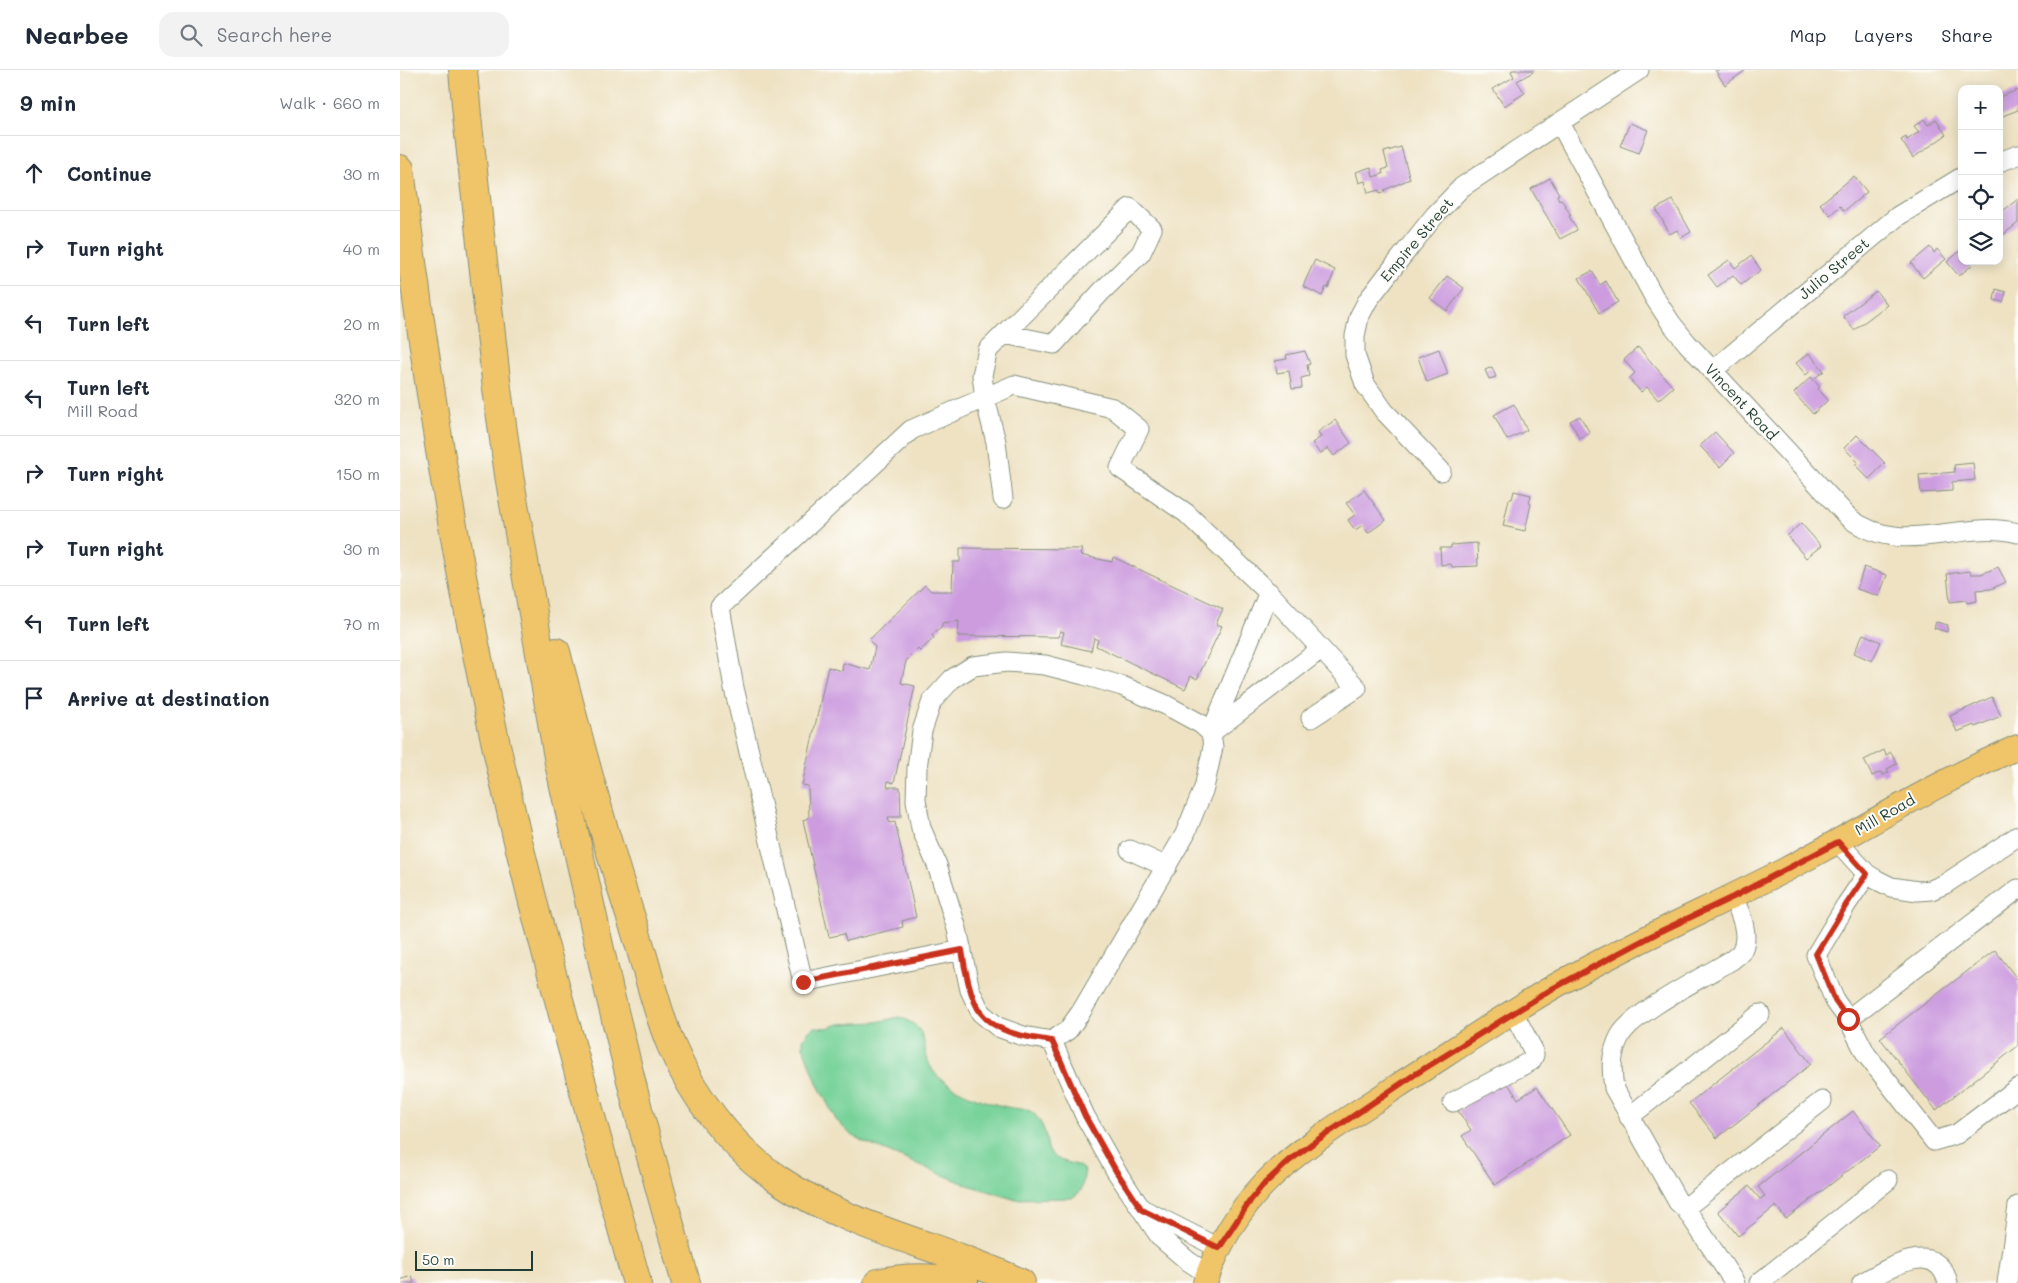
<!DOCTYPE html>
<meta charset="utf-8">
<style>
:root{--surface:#fff;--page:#f2f2f3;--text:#1f2937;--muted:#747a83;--line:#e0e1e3}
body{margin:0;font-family:Mali,sans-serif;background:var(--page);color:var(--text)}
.controls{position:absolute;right:15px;top:15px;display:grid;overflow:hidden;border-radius:10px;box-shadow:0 2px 12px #0003}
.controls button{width:45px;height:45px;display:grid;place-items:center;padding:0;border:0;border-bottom:1px solid var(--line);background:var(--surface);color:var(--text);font:25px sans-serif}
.scale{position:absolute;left:15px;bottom:12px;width:118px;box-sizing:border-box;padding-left:5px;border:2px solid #1f3d34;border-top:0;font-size:14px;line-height:18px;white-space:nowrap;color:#1f3d34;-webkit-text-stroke:4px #fdfcf7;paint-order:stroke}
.stop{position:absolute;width:15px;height:15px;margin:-11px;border:4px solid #c8321e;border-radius:50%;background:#fff}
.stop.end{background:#c8321e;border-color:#fff;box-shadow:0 1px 5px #0008}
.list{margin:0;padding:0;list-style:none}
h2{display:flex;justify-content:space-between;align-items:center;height:65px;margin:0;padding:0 20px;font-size:21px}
h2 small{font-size:16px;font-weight:400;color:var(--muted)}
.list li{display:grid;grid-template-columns:32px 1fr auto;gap:15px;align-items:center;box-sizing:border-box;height:75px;padding:0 20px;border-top:1px solid var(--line)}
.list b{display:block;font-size:19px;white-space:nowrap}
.list p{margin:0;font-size:16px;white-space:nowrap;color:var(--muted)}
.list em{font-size:16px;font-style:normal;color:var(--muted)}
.icon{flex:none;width:28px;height:28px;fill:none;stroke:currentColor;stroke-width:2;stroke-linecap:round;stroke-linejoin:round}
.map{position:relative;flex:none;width:1618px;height:1213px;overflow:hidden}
header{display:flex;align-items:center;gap:30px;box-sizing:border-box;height:70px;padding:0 25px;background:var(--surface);border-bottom:1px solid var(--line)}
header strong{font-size:24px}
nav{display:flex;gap:28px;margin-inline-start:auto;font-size:18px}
.search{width:350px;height:45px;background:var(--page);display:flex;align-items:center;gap:12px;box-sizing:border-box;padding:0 18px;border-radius:15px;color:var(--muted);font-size:19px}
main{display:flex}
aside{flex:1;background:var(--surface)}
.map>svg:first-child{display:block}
.green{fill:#77d299;stroke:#4b8866}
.building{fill:#cc9cdf}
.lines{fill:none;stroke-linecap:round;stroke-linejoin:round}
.minor-casing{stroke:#86907c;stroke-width:21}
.major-casing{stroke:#86907c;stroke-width:26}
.highway-casing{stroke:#86907c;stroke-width:30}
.minor{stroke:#fff;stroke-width:19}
.major{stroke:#f0c469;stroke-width:24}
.highway{stroke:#f0c469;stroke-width:28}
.route{stroke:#c8321e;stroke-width:6}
.labels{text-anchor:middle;stroke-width:4;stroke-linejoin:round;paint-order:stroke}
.street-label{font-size:15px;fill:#1f3d34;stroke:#fdfcf7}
</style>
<header>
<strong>Nearbee</strong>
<div class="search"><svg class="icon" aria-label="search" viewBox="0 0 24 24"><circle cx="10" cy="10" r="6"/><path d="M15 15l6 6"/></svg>Search here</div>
<nav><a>Map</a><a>Layers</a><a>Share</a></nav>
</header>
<main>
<aside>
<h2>9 min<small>Walk · 660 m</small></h2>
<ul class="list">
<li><svg class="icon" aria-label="ahead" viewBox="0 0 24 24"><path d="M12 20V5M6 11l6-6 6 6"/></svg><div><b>Continue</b></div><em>30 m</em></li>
<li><svg class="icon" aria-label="right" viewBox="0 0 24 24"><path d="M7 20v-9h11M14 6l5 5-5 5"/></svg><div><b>Turn right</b></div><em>40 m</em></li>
<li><svg class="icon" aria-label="left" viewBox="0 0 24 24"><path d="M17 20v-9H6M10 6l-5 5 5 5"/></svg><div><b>Turn left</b></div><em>20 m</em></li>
<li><svg class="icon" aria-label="left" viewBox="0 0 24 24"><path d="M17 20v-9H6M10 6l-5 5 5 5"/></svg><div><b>Turn left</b><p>Mill Road</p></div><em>320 m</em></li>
<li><svg class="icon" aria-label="right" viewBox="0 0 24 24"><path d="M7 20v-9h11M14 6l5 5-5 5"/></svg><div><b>Turn right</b></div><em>150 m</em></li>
<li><svg class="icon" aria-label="right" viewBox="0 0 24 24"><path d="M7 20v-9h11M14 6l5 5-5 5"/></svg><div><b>Turn right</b></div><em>30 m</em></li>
<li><svg class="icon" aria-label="left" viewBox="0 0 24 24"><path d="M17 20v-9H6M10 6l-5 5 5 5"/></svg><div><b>Turn left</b></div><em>70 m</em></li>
<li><svg class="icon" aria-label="arrive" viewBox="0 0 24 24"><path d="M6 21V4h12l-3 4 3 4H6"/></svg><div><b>Arrive at destination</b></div></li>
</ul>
</aside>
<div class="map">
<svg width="1618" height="1213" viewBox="0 0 1618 1213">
<rect width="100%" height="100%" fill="#fdfcf7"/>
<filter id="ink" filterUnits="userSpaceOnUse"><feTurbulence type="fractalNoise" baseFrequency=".02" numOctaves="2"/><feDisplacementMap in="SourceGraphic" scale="10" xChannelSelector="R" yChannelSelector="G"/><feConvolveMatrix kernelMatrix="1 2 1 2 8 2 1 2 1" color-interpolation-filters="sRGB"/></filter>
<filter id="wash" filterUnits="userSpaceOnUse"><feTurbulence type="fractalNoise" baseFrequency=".0096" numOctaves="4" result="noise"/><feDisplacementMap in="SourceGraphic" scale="20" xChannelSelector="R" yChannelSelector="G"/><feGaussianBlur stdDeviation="1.12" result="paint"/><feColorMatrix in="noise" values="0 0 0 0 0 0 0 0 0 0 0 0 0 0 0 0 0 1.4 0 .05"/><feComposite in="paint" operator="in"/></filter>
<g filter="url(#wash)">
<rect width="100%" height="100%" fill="#eee2c3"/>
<path class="green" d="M499,947C539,960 513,986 541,1009C559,1023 584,1032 607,1037C614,1039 623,1038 630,1041C637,1044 645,1059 646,1067C647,1071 647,1077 649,1081C658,1095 675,1090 685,1101L681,1121L672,1128L613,1129L565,1114L464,1072L450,1064L436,1050L418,1015L403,977V969L408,962L415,957L427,958L439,954L477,952Z"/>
<g id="blocks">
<path class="building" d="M1113,0H1132L1133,2L1117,11L1125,23L1104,36L1093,19L1114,7L1111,1Z
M1315,0H1346L1325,15Z
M1618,20V40L1600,47L1599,27Z
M1524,49L1528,55L1536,49L1546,65L1513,88L1501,70L1506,67L1507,70L1519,62L1514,56Z
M1230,53L1248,60L1239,83L1220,76Z
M1001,77L1010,109L984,120L985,122L980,124L979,120L968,123L965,111L959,113L956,102L971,97L973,107L983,104L982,100L988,98L984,82Z
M1454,106L1467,122L1444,141L1440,136L1430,145L1420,134Z
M1150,108L1159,124L1157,125L1159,130L1161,129L1171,145L1169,146L1177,160L1160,169L1131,119Z
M1618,129V153L1599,168V144Z
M1273,130L1291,162L1281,168L1277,160L1270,164L1256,139Z
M1530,177L1534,183L1537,179L1546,189L1523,208L1511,193Z
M1560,181L1562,183V191H1569L1572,195L1559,206L1547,192Z
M1351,186L1361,200L1341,215L1333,205L1317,217L1308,205L1329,190L1335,198Z
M915,190L935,200L928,218L926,217L922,226L903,216Z
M1192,201L1200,215L1206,211L1218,232L1199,243L1179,208Z
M1047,206L1064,218L1047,241L1030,228Z
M1596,219L1606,222L1603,232L1594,230Z
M1476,221L1487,235L1454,260L1443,246Z
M1238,277L1273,317L1258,330L1247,317L1241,322L1229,309L1235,303L1224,290Z
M1039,279L1048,304L1027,312L1018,287Z
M905,281L910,294L907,295L909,306L901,308L902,318L892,319L889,301L877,303L875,291L887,289L886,285Z
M1409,283L1424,301L1415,308L1409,302L1406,305L1396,293Z
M1092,297L1096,307L1089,309L1085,300Z
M1411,307L1420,317L1418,319L1428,330L1413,344L1394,323Z
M1114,334L1127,360L1107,370L1094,345Z
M1180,346L1190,363L1180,369L1170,351Z
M935,350L951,373L934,386L928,378L920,384L912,373L921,367L918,362Z
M1315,362L1334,383L1320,397L1300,376Z
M1457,365L1485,393L1469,409L1455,395L1458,392L1444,378Z
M1573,393L1575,410L1552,412V421L1521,423L1519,405L1555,402L1554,395Z
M964,420L986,450L968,463L963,455L955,460L948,450L955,445L946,433Z
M1114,421L1131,425L1129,433L1131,434L1125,461L1103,456L1109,429H1112Z
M1401,453L1421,476L1406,488L1387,466Z
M1077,473L1078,496L1052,497L1051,494L1041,495L1040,478H1051V475Z
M560,478L682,479L680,485L712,492L713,487L823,539L816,554L822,556L797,609L791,606L785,619L696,576L698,570L694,568L691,581L661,574L664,562L660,561L658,567L558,566L559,551L542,553V556L532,565L534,568L520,581L518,579L506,591L501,613L515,616L494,713L488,711L487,717H500L501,747H488L489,753L495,752L516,847L502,851L503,857L446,871L444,864L429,867L403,750L409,748L408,716L402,715L428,597L442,601L443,593L470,600L475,577L469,570L525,515L531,521H552L553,492H560Z
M1464,497L1487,505L1479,526L1457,519Z
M1598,497L1606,512L1591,519L1576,520L1577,531L1567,533L1566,530L1550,532L1547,504L1570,501L1571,504H1581Z
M1536,552L1548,555L1547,562L1534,558Z
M1463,564L1481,572L1472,591L1454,583Z
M1592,627L1601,646L1575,657L1574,655L1557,662L1550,646Z
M1484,680L1486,685L1491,682L1497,694L1487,699L1489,702L1483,705L1481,702L1472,706L1464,690Z
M1595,880L1618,910V976L1536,1040L1480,968Z
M1384,958L1411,994L1317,1068L1289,1033Z
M1105,1009L1118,1029L1137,1017L1170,1065L1095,1115L1062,1066L1071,1060L1058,1041Z
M1453,1041L1480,1076L1386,1149L1376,1136L1338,1166L1318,1141L1349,1116L1360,1129L1365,1126L1358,1117Z
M12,1206L14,1213H0V1210Z"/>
</g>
</g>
<g filter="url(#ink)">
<use href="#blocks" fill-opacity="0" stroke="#86907c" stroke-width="1"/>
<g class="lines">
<g class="minor-casing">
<path id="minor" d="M1160,53L1254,227L1271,253L1287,273L1449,448C1503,489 1560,448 1618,463
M1599,92L1618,85
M1312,301L1498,146L1562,107
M1041,401L984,341L965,314L955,285V266L959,247L968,230L988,204L1035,145L1062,117L1239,0
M603,429L596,372L585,328L582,305L588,280L730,138L752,159L741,183L701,222L654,274L604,264
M869,522L811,663L921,579
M1438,772L1467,804L1477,810L1491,817L1518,821L1531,820L1545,814L1618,766
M730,780L767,797
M1618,819L1448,949L1466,984L1534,1071L1557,1064L1618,1018
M1333,827C1340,842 1351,866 1341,882C1339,885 1334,888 1332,890C1307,905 1232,943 1220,966C1211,983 1211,999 1214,1018L1278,1132L1285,1138L1335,1213
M562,880L403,912L334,618L320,537L511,360L614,315L713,338L739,359L720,398L786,443L874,528L957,618L911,648
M1448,949L1435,931L1416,885L1446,835L1467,804
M652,971L668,960L681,942L785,764L804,718L813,677L811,663L801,654L766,635L722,616L684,605L645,595L607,592L573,596L552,609L532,631L522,661L517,698L516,730L521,758L537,795L557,859L570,920L581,943L598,957L623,966L652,971L685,1046L716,1101L754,1158L761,1168L788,1191L808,1204
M1053,1032L1131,991L1134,985L1133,980L1113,942
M1229,1047L1360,944
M1285,1138L1422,1031
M744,1140L819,1178
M1359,1213L1488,1110
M1462,1213C1487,1199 1536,1167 1548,1213
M1607,1213L1618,1136"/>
</g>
<g class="major-casing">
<path id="major" d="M805,1213C817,1177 837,1143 863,1115C902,1075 953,1046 999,1015C1049,983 1099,949 1150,919C1226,875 1307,840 1385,800C1463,759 1537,712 1618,677"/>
</g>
<g class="highway-casing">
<path id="highway" d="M63,0L67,46L97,319L109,405L159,693L209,921L239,1043L286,1213
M0,99C30,346 72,591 133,832C166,959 202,1086 237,1213
M156,582C180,675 204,766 234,857C247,896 255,937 271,975C293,1027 332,1078 379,1110C453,1160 542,1175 621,1213
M478,1213C508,1206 535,1207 564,1213"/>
</g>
<use href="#minor" class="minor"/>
<use href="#major" class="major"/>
<use href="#highway" class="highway"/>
</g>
</g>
<g class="lines" filter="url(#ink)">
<path class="route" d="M403,912L562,880C564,896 571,931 581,943C597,964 628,967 652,971L685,1046L716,1101L742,1140L819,1178L850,1131L862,1116L889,1091L913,1073L1014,1005L1152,919L1257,863L1333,827L1438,772L1467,804L1446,835L1416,884L1435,931L1448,949"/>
</g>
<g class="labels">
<g class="street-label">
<text transform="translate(1017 170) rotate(-50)" y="5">Empire Street</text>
<text transform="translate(1434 199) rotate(-40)" y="5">Julio Street</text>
<text transform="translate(1341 332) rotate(47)" y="5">Vincent Road</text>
<text transform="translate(1485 745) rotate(-30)" y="5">Mill Road</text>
</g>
</g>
</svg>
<div class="controls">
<button>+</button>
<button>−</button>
<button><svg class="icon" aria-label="locate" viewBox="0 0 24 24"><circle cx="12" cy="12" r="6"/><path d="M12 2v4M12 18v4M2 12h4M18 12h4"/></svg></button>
<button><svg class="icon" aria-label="layers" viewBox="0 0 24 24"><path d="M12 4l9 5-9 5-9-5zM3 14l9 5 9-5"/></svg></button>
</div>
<div class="scale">50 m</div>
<div class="stop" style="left:1448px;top:949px"></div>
<div class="stop end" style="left:403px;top:912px"></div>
</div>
</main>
